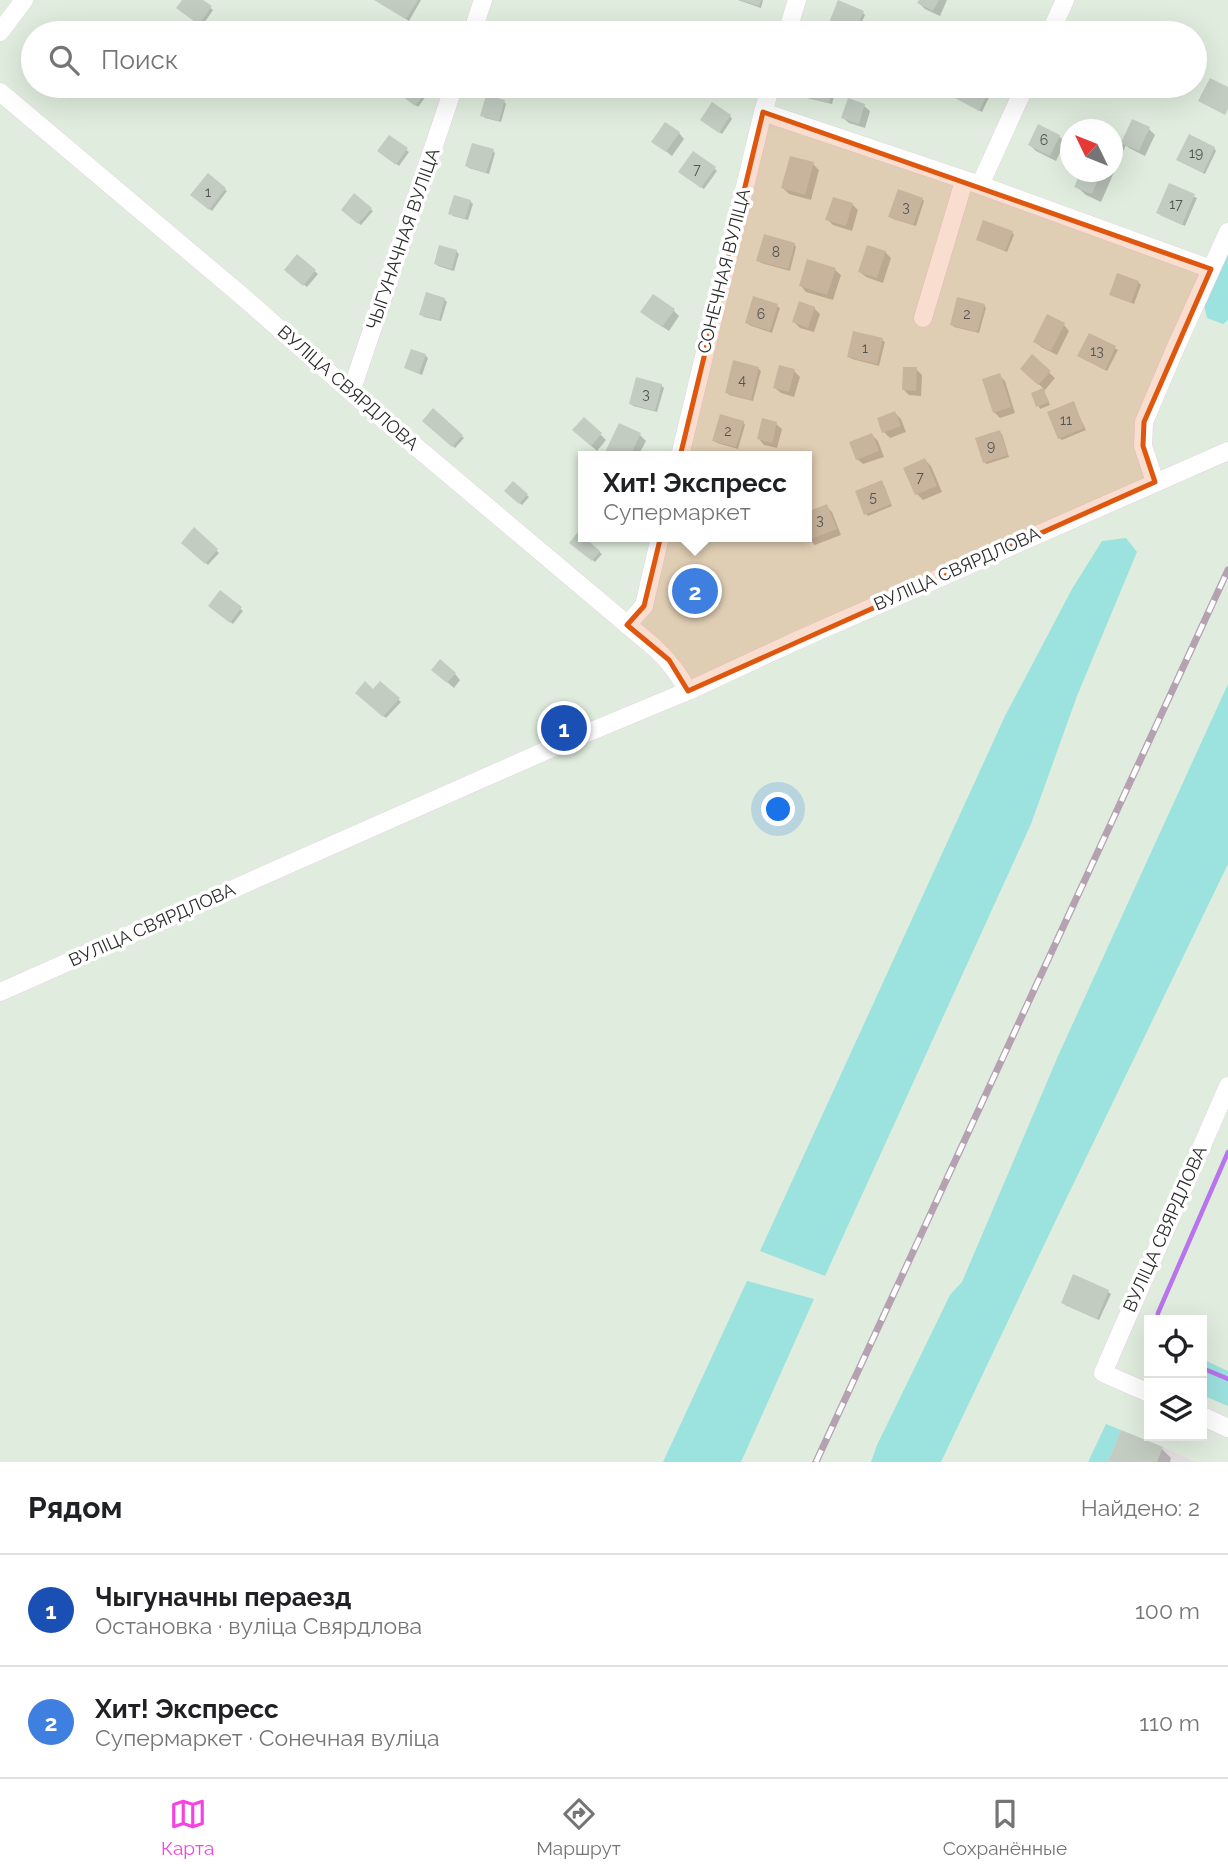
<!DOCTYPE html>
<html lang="ru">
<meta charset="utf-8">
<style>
:root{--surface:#fff;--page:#f2f2f2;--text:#202124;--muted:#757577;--line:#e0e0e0;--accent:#f642e2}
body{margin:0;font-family:Raleway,sans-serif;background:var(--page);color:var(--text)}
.controls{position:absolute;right:21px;bottom:21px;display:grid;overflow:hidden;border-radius:0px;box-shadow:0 7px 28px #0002}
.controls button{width:63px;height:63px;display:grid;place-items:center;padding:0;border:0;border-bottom:2px solid var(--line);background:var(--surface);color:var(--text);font:35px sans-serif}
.compass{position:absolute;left:1060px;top:119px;width:63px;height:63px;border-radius:50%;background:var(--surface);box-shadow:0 7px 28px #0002;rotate:313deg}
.you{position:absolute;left:779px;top:810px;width:24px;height:24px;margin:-18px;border:5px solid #fff;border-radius:50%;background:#1a73e8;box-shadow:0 0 0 10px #1a73e833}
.badge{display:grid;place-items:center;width:46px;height:46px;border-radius:50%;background:var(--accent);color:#fff;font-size:23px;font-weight:700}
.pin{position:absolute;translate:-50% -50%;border:4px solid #fff;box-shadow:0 2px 7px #0006}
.popup{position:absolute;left:578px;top:451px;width:234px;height:91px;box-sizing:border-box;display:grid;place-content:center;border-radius:0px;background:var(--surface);filter:drop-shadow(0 2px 5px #0005);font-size:23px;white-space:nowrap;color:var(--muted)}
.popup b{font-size:26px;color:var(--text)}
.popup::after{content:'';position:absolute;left:50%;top:100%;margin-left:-14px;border:14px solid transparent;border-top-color:var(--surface)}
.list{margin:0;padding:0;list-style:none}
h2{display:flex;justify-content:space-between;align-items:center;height:91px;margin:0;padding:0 28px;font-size:30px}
h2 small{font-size:23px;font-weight:400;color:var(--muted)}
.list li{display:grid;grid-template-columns:46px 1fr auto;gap:21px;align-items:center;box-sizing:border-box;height:112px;padding:0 28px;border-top:2px solid var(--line)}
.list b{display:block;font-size:26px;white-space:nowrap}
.list p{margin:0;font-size:23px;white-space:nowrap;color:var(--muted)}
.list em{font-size:23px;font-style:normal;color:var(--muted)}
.icon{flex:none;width:38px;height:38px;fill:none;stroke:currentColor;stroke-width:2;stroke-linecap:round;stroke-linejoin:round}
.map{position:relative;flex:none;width:1228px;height:1462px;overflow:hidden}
.search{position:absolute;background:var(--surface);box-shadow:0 7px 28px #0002;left:21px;right:21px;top:21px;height:77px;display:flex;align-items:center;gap:18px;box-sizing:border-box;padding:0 24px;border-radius:38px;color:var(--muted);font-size:26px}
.sheet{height:315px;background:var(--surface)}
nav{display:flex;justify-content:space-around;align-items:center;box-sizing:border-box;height:98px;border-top:2px solid var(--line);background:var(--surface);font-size:19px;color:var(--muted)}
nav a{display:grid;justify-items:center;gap:4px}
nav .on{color:var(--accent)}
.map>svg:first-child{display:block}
.industrial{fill:#e6dfe2}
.green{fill:#9ce2df}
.shadow{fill:#0003}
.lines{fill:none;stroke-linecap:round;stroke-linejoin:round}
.stream{stroke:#b874ec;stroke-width:4.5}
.building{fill:#c2ccc1}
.minor-casing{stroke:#e4d4e2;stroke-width:19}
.minor{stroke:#fff;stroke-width:18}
.rail-casing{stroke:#b5a1b2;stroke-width:7}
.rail{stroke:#fff;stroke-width:4.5;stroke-dasharray:13;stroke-linecap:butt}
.marked{fill:#df570e;fill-opacity:0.2;stroke:#df570e;stroke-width:5;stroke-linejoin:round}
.labels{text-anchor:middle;stroke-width:7;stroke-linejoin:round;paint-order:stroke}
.number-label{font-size:14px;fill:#525451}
.street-label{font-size:18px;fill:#2c2c2c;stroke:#fff}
</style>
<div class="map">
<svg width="1228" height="1462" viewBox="0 0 1228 1462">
<rect width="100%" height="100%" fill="#e0edde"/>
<path class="industrial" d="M1121,1430L1163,1447L1196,1462H1108Z"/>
<path class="green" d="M1228,254V320L1223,324L1207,318L1204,305Z
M1126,538L1137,552L1077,696L1031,824L825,1276L760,1251L1005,716L1072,589L1102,541Z
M1228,684V864L1055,1222L941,1462H871L877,1445L950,1295L962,1282L1058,1056Z
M747,1281L814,1299L741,1462H663Z
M1202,1359L1228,1371V1406L1202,1395Z
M1106,1424L1121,1430L1108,1462H1088Z"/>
<path class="shadow" d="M184,0H200L213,10L202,26L180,10Z
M379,0H421L409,21L381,4Z
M738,0H763L761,8Z
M920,0H947L940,16L925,9L919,3Z
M863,13L865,15L857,33H847L832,27Z
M404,86H424L430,91L418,107L399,92Z
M807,86H837L832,104L807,98L804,95Z
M964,86H989L993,89L982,112L957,98Z
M1125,86H1145L1141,93Z
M1154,86H1174L1170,94Z
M504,102L506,104L501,122L485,118L482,115Z
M864,106L870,111L865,128L849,123L843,118Z
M730,116L732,119L722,134L704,122Z
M1133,121L1149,129L1155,135L1145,156L1129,148L1126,145L1101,202L1086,195L1076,186L1083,172H1112V137L1122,145Z
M679,133L684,139L672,156L654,142Z
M1059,136L1065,142L1056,161L1036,151L1030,145Z
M390,137L409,152L399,166L382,153Z
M1214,148L1216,151L1205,174L1181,162Z
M493,151L495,153L489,174L469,168L467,166Z
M813,164L819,170L811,200L789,194L783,188Z
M714,168L717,171L704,189L683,174Z
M208,176L227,191L212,211L193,195Z
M1170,185L1197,198L1185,226L1160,215Z
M354,196L373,211L361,225L343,210Z
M834,199L853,205L858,210L852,231L833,225L827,219Z
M922,199L924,201L916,226L893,219L890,216Z
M470,201L473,204L468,220L453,216L450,213Z
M1012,232L1014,235L1007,252L978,240Z
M794,244L796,247L790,271L761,263L758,260Z
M456,251L459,254L454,271L438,266L436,264Z
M885,252L891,258L883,283L866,277L860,272Z
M297,256L318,274L307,287L286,270Z
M835,270L841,275L833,300L806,292L801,286Z
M1138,282L1141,285L1134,304L1111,294Z
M444,299L447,302L441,321L424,317L421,314Z
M984,305L986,308L979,333L954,327L952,324Z
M777,306L780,308L772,333L749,325L747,323Z
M814,308L820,314L814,332L800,328L794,322Z
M673,310L679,316L669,331L649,318Z
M1064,325L1069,331L1057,355L1041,347L1035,341Z
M1090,335L1118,350L1107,371L1082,358Z
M882,340L885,342L879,366L852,359L849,357Z
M425,355L428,358L422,375L406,368Z
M1032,357L1055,378L1044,391L1050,405L1040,409L1033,394L1044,389L1022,369Z
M758,368L761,371L753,401L729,395L727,392Z
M916,369L922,375L921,396L909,395L903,389Z
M794,371L800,377L794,397L781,393L775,388Z
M999,375L1005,381L1015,413L1000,418L994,412Z
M661,385L664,388L657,412L633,406L631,403Z
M1073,403L1086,430L1062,440L1059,438Z
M433,411L464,438L455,448L424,421Z
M895,413L901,419L906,432L890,438L884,432L879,419Z
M743,422L745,425L738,449L717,443L714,440Z
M776,424L782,429L777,448L764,445L759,439Z
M999,432L1002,434L1009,457L987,464L984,462Z
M601,435L606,440L597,451L580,436Z
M640,435L646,441L638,456H612L607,452Z
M872,435L878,441L884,457L863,464L857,459Z
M925,460L931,466L942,492L923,500L917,494L906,468Z
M513,483L529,497L522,505L506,491Z
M884,485L892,506L868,516L866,514Z
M826,506L832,512L841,535L815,545L809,540Z
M195,530L219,553L208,565L183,543Z
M578,535L602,554L595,562L571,543Z
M701,580L712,606L689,615L686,612Z
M221,593L243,611L233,624L213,608Z
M455,674L460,680L454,688L439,675Z
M380,683L401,702L386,718L357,693L374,691Z
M1108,1292L1111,1294L1099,1320L1065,1305Z
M1162,1449L1171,1458L1170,1462H1110Z"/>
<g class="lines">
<path class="stream" d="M1157,1320L1158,1313L1228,1152
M1202,1368L1228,1379"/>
</g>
<path class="building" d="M182,0H203L212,6L199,25L176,8Z
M374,0H418L406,19Z
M740,0H761L759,6Z
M838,0L864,11L854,33H848L828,25Z
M919,0H939L933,11L917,3Z
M731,27L752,32L751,33H729Z
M1210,78L1228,87V109L1225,115L1198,101Z
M402,86H427L429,88L415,106L397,92Z
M805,86H834L829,103L802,96Z
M962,86H992L979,111L955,98Z
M486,95L505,100L499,121L480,116Z
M848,98L865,104L859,124L841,118Z
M712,102L731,115L719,133L700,120Z
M1132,119L1150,127L1139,151L1121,143Z
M665,122L680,132L666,152L651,142Z
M1038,124L1060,135L1050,156L1028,145Z
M1189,134L1215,147L1203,173L1176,160Z
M389,135L408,148L396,165L377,151Z
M472,143L494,149L486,173L465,166Z
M693,151L716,167L701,188L678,172Z
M790,156L814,162L805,195L781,188Z
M1081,172H1101L1092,194L1074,187Z
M208,173L226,188L209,210L190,195Z
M1169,183L1195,194L1182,225L1156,213Z
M898,189L923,198L913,225L888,217Z
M354,193L372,208L358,224L341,210Z
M454,195L471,200L465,219L448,214Z
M833,197L853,203L846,226L825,220Z
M983,220L1013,231L1005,251L976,240Z
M764,234L795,243L788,269L756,261Z
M439,245L457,250L452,269L434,264Z
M867,245L886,251L877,278L858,272Z
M297,254L316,270L303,286L284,270Z
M807,259L836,268L827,295L799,286Z
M1117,273L1139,281L1131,303L1109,295Z
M426,292L445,298L439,320L419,315Z
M653,294L675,309L662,327L640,312Z
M753,296L778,304L770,331L745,323Z
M957,297L985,304L977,332L950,325Z
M799,301L815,307L808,328L792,322Z
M1047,314L1065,323L1051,351L1033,342Z
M853,331L883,338L877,364L847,357Z
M1089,333L1116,346L1105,370L1077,356Z
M411,349L426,354L419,374L404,368Z
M1032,354L1051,371L1038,385L1020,369Z
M733,360L759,367L751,400L725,393Z
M779,365L795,369L789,392L773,388Z
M903,367H917L916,391L902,390Z
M1000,373L1011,407L993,413L982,379Z
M636,377L662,384L655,411L629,404Z
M1043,388L1049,402L1036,407L1031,393Z
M1074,401L1084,428L1058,439L1047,412Z
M433,408L463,435L452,447L422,421Z
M895,411L901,426L882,433L877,418Z
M720,414L744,421L736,447L712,441Z
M584,417L602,433L591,446L572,430Z
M762,418L777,422L772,443L757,439Z
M619,423L641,433L630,456H614L605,452Z
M1000,430L1008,455L983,463L975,438Z
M872,433L879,451L856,460L849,442Z
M925,458L937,486L915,495L903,468Z
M882,480L891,504L864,515L855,491Z
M513,481L528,494L519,504L504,491Z
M827,504L837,529L808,540L806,537L807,512Z
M194,527L218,549L205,564L181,543Z
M578,532L600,551L592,561L569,543Z
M701,578L711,603L685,613L675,588Z
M220,590L242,607L230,623L208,606Z
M440,659L456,673L447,683L431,670Z
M365,681L373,689L380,681L400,698L383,717L355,693Z
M1073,1274L1109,1290L1097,1319L1061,1303Z
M1121,1430L1163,1447L1157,1462H1108Z"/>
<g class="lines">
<g class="minor-casing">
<path id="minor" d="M0,32L24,0
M472,33L483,0
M787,33L797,0
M1050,33L1065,0
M0,92L242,296L351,392L655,648C669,661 679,674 688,691
M763,112L980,185L1211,269
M980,185L1025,86
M923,318L964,181
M351,392L454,86
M680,456L763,112L771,86
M1155,482L1143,446L1144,422L1175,349L1228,232
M627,625L644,606L660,537
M0,992L570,740L688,691L798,640L1228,451
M1149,1393L1103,1373L1228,1086
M1202,1416L1228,1428"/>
</g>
<use href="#minor" class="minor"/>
<g class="rail-casing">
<path id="rail" d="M816,1462L1228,570"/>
</g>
<use href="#rail" class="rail"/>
</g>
<path class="marked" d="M763,112L1211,269L1144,422L1143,446L1155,482L688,691L669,660L627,625L644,606Z"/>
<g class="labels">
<g class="number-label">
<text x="1044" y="145">6</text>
<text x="1196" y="158">19</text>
<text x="697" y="174">7</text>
<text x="208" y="197">1</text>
<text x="1176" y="209">17</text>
<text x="906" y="212">3</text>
<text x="776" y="257">8</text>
<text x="761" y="319">6</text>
<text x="967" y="319">2</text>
<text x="865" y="353">1</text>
<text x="1097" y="356">13</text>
<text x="742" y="385">4</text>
<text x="646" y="399">3</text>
<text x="1066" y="425">11</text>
<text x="728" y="436">2</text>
<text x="991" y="451">9</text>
<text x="920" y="482">7</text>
<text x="873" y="502">5</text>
<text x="820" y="525">3</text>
</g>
<g class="street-label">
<text transform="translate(403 239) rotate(-71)" y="6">ЧЫГУНАЧНАЯ ВУЛІЦА</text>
<text transform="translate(724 271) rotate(-76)" y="6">СОНЕЧНАЯ ВУЛІЦА</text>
<text transform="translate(348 388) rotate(41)" y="6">ВУЛІЦА СВЯРДЛОВА</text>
<text transform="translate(957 569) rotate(-24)" y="6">ВУЛІЦА СВЯРДЛОВА</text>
<text transform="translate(152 925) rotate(-24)" y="6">ВУЛІЦА СВЯРДЛОВА</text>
<text transform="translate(1165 1229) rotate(-66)" y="6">ВУЛІЦА СВЯРДЛОВА</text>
</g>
</g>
</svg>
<div class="controls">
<button><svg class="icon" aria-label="locate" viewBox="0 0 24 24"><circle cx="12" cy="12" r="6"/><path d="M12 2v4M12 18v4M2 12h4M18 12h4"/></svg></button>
<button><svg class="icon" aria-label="layers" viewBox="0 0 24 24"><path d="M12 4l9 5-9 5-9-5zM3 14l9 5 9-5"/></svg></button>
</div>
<svg class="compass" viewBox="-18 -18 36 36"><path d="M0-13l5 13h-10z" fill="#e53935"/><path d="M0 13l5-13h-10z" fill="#757577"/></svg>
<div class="you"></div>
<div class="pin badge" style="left:564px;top:728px;background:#1a4fb4">1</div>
<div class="pin badge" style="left:695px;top:591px;background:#3f7fe0">2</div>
<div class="popup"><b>Хит! Экспресс</b>Супермаркет</div>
<div class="search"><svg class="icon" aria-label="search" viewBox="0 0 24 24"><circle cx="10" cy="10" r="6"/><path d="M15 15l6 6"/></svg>Поиск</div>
</div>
<section class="sheet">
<h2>Рядом<small>Найдено: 2</small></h2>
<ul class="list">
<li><span class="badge" style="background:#1a4fb4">1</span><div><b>Чыгуначны пераезд</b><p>Остановка · вуліца Свярдлова</p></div><em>100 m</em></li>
<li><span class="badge" style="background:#3f7fe0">2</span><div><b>Хит! Экспресс</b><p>Супермаркет · Сонечная вуліца</p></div><em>110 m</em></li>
</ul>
</section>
<nav>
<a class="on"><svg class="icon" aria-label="map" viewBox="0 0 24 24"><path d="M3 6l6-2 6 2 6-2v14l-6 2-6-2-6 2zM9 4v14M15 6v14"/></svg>Карта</a>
<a><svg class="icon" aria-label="directions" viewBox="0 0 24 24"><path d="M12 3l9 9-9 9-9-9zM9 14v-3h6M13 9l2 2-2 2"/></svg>Маршрут</a>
<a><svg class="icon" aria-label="saved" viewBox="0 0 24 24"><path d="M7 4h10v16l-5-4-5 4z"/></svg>Сохранённые</a>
</nav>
